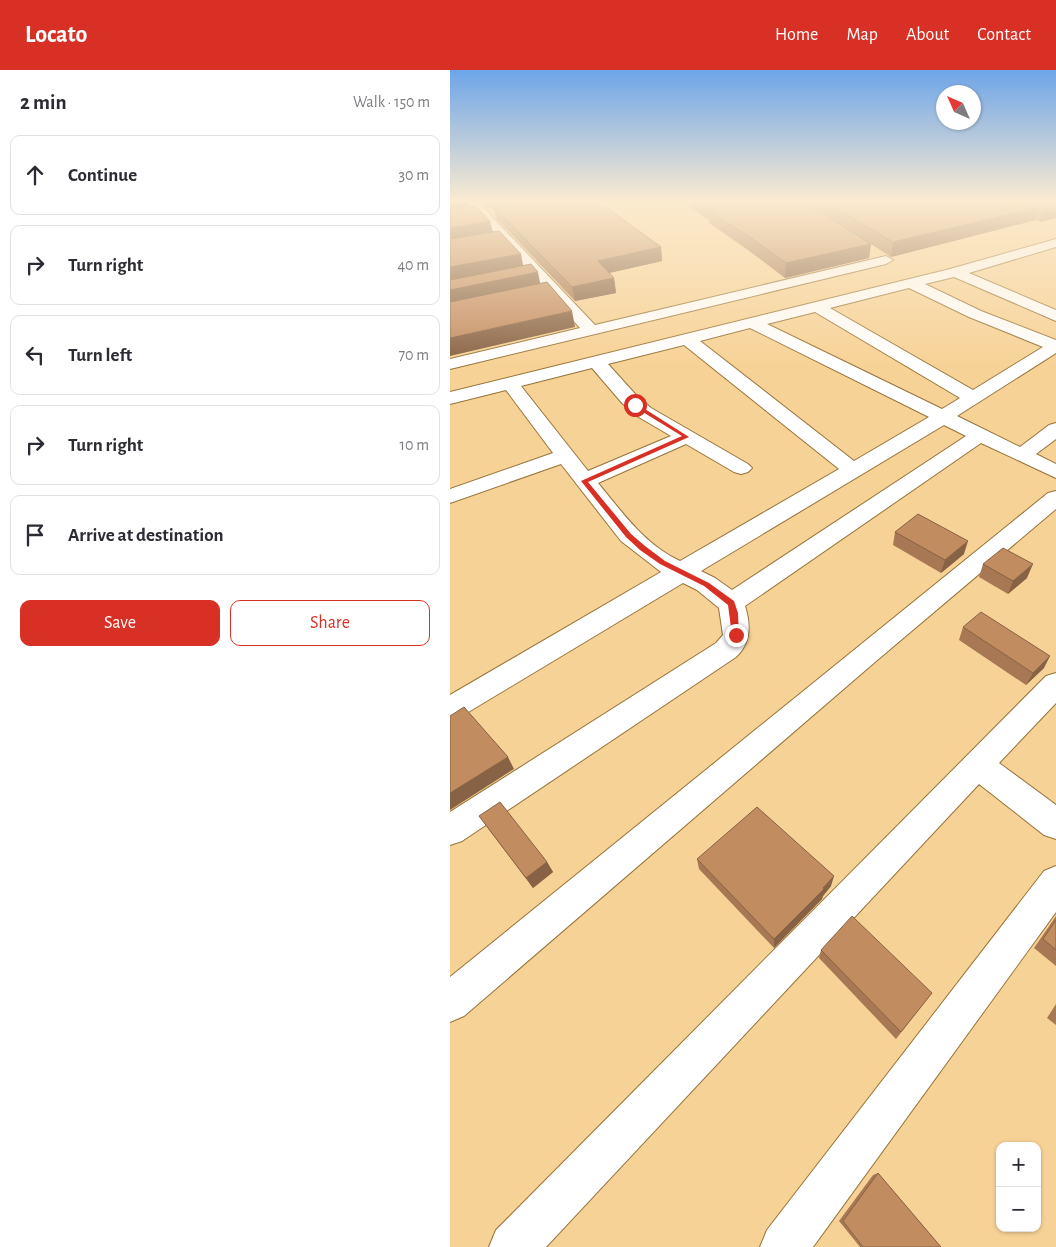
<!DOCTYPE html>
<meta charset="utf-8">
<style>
:root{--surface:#fff;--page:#f2f2f3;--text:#2b2b33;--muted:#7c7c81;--line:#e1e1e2;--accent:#d93025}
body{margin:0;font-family:"Alegreya Sans",sans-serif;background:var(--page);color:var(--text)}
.controls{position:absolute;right:15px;bottom:15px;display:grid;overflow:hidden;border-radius:10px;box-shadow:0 1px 4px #0004}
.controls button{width:45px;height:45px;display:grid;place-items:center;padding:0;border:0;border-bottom:1px solid var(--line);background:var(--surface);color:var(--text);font:25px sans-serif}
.compass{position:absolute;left:486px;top:15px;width:45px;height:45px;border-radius:50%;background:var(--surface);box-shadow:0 1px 4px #0004;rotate:315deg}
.stop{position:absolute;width:15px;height:15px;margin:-11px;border:4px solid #d93025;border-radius:50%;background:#fff}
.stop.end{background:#d93025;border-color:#fff;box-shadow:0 1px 5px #0008}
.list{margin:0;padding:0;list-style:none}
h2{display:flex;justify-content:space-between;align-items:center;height:65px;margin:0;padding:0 20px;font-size:21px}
h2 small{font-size:16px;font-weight:400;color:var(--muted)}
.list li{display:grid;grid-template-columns:32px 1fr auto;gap:15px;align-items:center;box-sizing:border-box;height:80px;margin:0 10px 10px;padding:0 10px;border:1px solid var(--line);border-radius:10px}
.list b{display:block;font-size:19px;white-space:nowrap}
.list em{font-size:16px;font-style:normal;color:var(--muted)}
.actions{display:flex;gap:10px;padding:15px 20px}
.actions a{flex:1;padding:11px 0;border:1px solid var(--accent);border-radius:10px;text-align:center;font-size:18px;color:var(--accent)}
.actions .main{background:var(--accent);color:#fff}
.icon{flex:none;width:28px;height:28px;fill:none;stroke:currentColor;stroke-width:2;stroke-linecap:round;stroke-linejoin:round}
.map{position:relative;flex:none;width:606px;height:1177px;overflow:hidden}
header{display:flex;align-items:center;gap:30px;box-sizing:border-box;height:70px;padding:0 25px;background:var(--accent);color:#fff}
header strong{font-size:24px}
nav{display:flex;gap:28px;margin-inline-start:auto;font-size:18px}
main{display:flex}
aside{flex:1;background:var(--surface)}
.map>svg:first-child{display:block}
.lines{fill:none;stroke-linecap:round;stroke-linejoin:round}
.minor-casing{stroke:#957338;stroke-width:2}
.minor{fill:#fff;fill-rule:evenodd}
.wall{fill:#a77853}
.shaded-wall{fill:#886244}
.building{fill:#c28c61;stroke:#886244}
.route{fill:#d93025}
</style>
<header>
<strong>Locato</strong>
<nav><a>Home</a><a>Map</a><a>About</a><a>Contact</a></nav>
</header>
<main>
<aside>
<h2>2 min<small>Walk · 150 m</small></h2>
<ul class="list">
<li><svg class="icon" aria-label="ahead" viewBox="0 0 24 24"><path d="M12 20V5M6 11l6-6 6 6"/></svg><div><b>Continue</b></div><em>30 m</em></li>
<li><svg class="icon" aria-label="right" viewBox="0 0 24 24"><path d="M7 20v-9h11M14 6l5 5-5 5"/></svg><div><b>Turn right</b></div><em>40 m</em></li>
<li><svg class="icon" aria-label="left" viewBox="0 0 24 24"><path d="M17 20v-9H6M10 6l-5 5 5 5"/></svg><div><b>Turn left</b></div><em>70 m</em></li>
<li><svg class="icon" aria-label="right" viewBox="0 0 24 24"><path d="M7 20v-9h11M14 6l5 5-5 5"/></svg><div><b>Turn right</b></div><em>10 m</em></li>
<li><svg class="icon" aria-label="arrive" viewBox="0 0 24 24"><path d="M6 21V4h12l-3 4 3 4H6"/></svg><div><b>Arrive at destination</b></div></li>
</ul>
<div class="actions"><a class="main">Save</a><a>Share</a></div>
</aside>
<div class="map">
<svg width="606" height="1177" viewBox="0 0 606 1177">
<rect width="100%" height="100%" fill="#f7d296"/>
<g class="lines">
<g class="minor-casing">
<path id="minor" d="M16,132H28L145,255L436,186L443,190L436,194L0,299V289L130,258Z
M606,169V177L519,203L606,240V251L504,207L475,214L531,241L606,270V283L507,346L570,377L599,355L606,353V369L586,384L606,394V408L531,373L295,536C301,555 301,573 286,587L12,771L0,775V742L266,573L273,565L269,538L247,520L233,513L10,647L0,651V625L211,502L171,471L111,394L0,433V419L103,383L56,320L0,334V322L500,199ZM459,218L519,247L593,277L523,320L380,238ZM365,242L510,328L492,339L317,254ZM300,258L479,347L404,391L250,271ZM234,275L389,399L230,491C195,475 172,442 148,413L236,374L284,402L291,404L298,402L302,398L298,394L201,338L186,325L158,294ZM142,298L172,333L187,346L221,366L138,401L71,316ZM494,355L516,366L282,520L265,508L251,501Z
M606,421V439L425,592L14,946L0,952V907L598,423Z
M606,603V633L549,693L606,735V769L594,765L529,714L96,1177H39L46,1160L596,606Z
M606,796V842L363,1177H310L317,1160L594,801Z"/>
</g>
<use href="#minor" class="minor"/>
</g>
<path class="wall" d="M31,132H146L153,138L211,177L212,191L159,203L164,208L166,223L125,231L46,148L43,137L37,138Z
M239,132H606V148L590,152L586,150L441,187L421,174L419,188L335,208L298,180L259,153V150L239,137Z
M445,462L514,484L491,503L443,475Z
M533,494L577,508L558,524L529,507Z
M513,557L594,598L576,615L509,570Z
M29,746L97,792L103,802L83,818L37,757Z
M247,789L381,816L373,826L372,829L324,878L249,799Z
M606,846V896L584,878Z
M371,880L482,923L446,969L369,888Z
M606,934V955L597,948Z
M428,1103L491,1177H410L389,1151L423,1105Z"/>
<path class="shaded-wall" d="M0,132H19L21,141L0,145Z
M35,132H75L43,136V137L37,138Z
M606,135V148L590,152L594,138Z
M590,137L586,150L441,187L443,172Z
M40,151L44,166L0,174V158Z
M421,174L419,188L335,208L336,193Z
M211,177L212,191L150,205L148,191Z
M71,184L74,200L0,214V197Z
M88,202L91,218L0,237V220Z
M164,208L166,223L125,231L122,217Z
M122,241L125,257L0,286V268Z
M518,471L514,484L491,503L495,490Z
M583,494L577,508L558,524L563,511Z
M600,586L594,598L576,615L583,603Z
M58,687L64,699L0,740V723Z
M97,792L103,802L83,818L76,808Z
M384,806L381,816L373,826L372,829L324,878V869Z"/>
<path class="building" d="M65,132H146L153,138L156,137L211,177L148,191L164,208L122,217L43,136Z
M251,132H354L421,174L336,193L298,166L258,140L262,139Z
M376,132H606V135L594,138L590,137L443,172Z
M26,136L40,151L0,158V140Z
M49,161L71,184L0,197V169Z
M81,194L88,202L0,220V210Z
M97,212L122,241L0,268V232Z
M468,444L518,471L495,490L445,462Z
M553,478L583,494L563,511L533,494Z
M531,542L600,586L583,603L513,557Z
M14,637L58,687L0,723V646Z
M50,732L97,792L76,808L29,746Z
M307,737L384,806L373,818L374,819L324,869L247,789Z
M402,846L482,923L451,962L371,880Z
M606,850V880L593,869Z
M428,1103L491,1177H413L393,1151Z"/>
<linearGradient id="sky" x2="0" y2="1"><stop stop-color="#6da5e9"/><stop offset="0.44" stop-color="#fbebd0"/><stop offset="1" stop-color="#fbebd0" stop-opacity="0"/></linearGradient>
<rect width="606" height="297" fill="url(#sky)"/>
<path class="route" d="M183,334H187L239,367L138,412L181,464L195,476L215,491L259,513L284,531L288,543L289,567H283L282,565L278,535L254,516L210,494L190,480L176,467L131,411L232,366L183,336Z"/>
</svg>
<div class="controls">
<button>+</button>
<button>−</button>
</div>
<svg class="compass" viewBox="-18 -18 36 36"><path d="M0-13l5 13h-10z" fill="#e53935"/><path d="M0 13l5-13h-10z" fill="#7c7c81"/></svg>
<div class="stop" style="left:185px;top:335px"></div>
<div class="stop end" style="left:286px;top:565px"></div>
</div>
</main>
